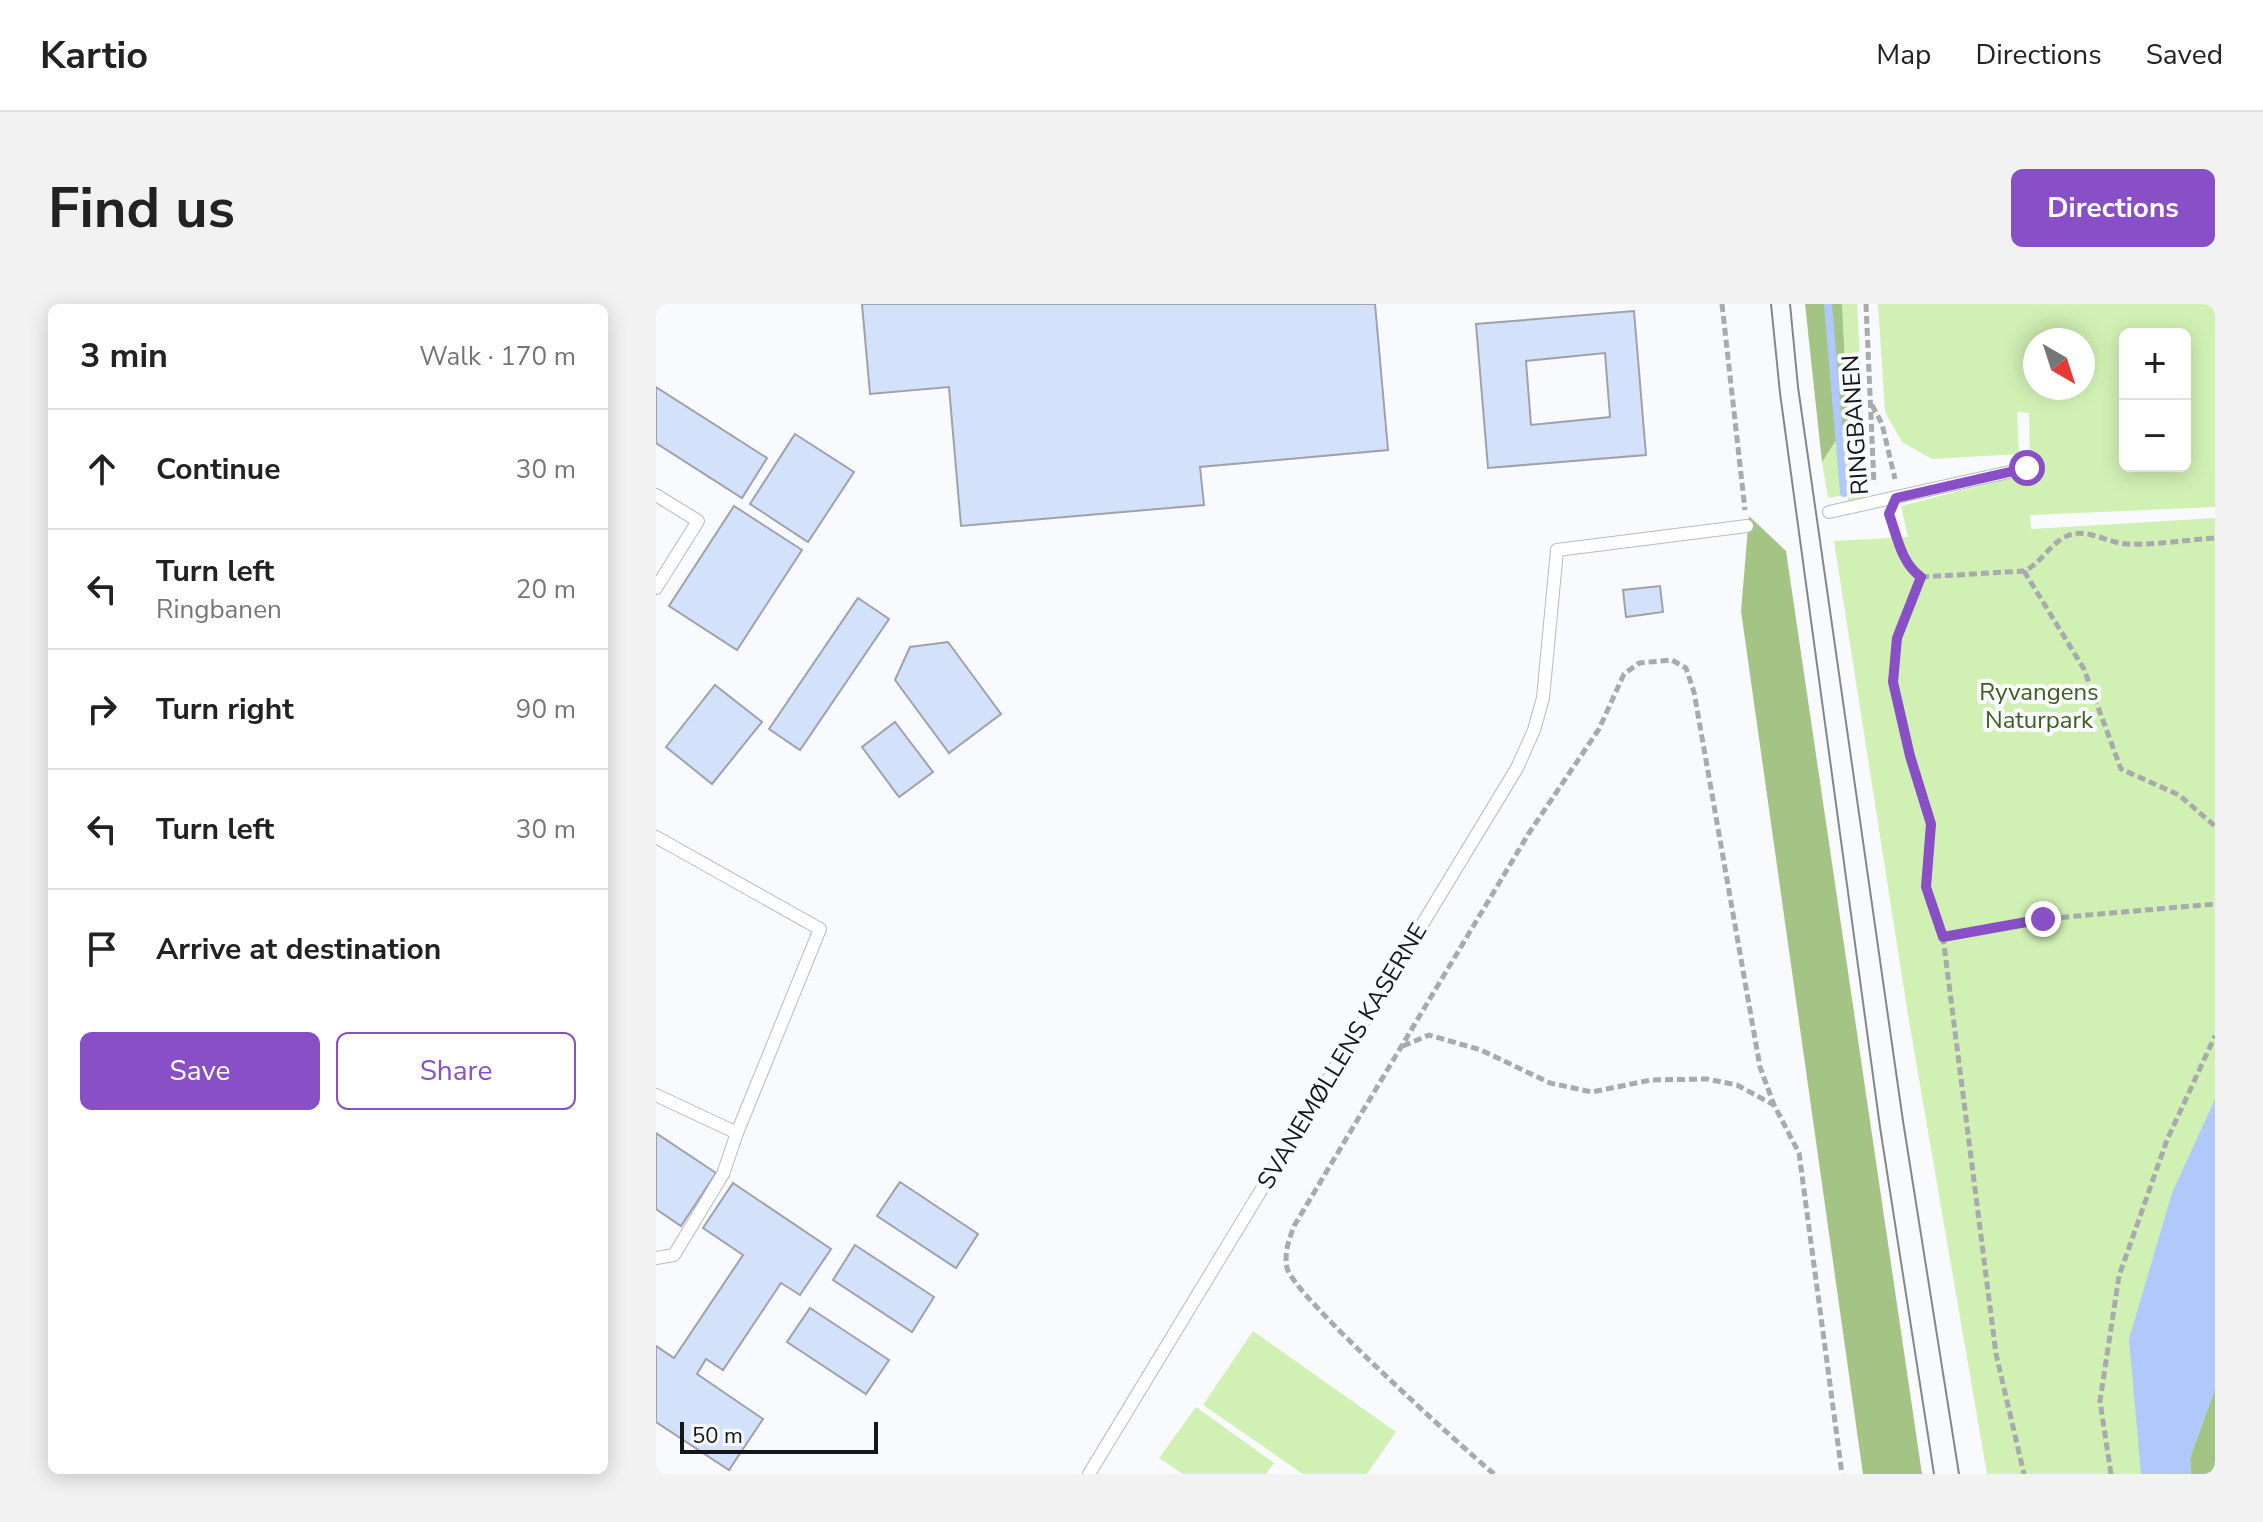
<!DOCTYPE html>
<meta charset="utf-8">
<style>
:root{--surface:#fff;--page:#f2f2f2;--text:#222;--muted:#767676;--line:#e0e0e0;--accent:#884fc6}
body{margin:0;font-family:"Nunito Sans",sans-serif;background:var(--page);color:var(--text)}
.controls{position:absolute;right:24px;top:24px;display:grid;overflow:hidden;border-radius:12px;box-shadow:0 4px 20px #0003}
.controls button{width:72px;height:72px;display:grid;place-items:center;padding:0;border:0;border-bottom:2px solid var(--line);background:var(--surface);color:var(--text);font:40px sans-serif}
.compass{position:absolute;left:1367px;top:24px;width:72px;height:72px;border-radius:50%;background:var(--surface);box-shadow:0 4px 20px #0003;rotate:141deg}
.scale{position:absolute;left:24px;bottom:20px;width:198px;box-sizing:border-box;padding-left:8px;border:4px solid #141619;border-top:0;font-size:22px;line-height:28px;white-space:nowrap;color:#141619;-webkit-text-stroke:6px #f9fafe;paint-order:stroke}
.stop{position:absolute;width:24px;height:24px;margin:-18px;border:6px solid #884fc6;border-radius:50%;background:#fff}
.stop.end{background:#884fc6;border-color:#fff;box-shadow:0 2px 8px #0008}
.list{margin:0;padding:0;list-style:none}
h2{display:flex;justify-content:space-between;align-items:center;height:104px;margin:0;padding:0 32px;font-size:34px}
h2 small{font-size:26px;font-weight:400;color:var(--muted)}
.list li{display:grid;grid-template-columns:52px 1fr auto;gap:24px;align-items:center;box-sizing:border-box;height:120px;padding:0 32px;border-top:2px solid var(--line)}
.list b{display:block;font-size:30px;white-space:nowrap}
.list p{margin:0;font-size:26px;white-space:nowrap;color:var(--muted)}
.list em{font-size:26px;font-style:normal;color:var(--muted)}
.actions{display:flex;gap:16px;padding:24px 32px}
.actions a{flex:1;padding:18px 0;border:2px solid var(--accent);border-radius:12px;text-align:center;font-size:28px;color:var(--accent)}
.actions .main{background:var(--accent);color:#fff}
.icon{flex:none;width:44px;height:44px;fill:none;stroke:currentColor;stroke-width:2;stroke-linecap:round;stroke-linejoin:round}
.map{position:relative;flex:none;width:1559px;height:1170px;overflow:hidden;border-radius:12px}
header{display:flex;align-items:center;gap:48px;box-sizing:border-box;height:112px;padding:0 40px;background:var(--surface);border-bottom:2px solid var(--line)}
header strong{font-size:38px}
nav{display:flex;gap:44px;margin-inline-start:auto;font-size:28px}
.intro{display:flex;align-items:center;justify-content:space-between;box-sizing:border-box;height:192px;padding:0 48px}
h1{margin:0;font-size:56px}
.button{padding:20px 36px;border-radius:12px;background:var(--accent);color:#fff;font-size:28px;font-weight:700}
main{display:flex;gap:48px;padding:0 48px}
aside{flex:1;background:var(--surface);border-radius:12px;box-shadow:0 4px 20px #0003}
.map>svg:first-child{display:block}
.green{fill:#d1f1b4;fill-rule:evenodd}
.forest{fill:#a4c486}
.water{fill:#b0c9fa}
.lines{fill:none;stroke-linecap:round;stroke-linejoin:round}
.stream{stroke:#b0c9fa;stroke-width:8}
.building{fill:#d4e1fa;stroke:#9ea2aa;stroke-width:2;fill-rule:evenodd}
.lane-casing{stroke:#b7bbc3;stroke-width:14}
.path{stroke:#a8aaad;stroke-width:5;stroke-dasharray:8 4;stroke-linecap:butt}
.lane{stroke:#fff;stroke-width:12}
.tram{stroke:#848689;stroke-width:2}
.route{stroke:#884fc6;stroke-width:10}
.labels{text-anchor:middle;stroke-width:8;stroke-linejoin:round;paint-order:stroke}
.street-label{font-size:24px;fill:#141619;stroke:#f9fafe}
.park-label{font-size:24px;fill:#3f5d1d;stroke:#f9fafe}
</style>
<header>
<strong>Kartio</strong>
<nav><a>Map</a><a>Directions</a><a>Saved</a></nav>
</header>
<div class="intro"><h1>Find us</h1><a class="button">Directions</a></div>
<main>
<aside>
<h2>3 min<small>Walk · 170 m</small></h2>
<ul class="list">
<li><svg class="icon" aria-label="ahead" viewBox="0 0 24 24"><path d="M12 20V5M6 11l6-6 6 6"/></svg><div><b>Continue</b></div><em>30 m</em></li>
<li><svg class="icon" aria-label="left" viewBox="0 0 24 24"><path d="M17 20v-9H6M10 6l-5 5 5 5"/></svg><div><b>Turn left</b><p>Ringbanen</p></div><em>20 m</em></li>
<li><svg class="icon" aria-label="right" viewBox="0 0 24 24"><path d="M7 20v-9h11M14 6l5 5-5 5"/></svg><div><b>Turn right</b></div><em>90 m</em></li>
<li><svg class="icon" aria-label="left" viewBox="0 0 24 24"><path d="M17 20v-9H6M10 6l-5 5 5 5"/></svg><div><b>Turn left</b></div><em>30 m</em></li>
<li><svg class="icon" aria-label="arrive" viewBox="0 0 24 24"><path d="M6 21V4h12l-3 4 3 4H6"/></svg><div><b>Arrive at destination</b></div></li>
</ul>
<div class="actions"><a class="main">Save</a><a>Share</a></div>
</aside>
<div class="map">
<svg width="1559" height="1170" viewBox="0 0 1559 1170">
<rect width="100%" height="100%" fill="#f9fafe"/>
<path class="green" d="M1186,0H1201L1211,184L1209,194L1192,200V190L1172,194L1166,158L1192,118Z
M1222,0H1559V203L1374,211L1375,225L1559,214V1170H1331L1252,711L1178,237L1252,233L1245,202L1374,169L1373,109L1361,108L1363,150L1276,155L1246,138L1229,108ZM1469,30H1529V162H1469ZM1379,36H1427V84H1379Z
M597,1027L740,1128L711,1170H647L547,1101Z
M540,1103L618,1159L610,1170H527L503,1154Z"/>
<path class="forest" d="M1149,0H1186L1192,118L1166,158Z
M1093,212L1130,247L1266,1170H1207L1085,307Z
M1559,1085V1170H1535L1534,1154Z"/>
<path class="water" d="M1559,795V1085L1534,1154L1535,1170H1485L1473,1035L1516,889Z"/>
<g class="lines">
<path class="stream" d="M1172,0L1188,189"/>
</g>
<path class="building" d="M206,0H719L732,146L544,163L548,201L305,222L293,83L214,90Z
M978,7L990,151L832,164L820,20ZM949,49L954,113L875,121L870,57Z
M0,83L111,154L86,194L0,139Z
M139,130L198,168L152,238L94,200Z
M78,202L146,246L81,346L13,302Z
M1004,282L1007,308L970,313L967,286Z
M202,294L233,315L144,446L113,425Z
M292,338L345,410L293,449L239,376L254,343Z
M59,381L106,418L56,480L10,443Z
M239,418L277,468L243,493L206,443Z
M0,829L60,869L25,922L0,905Z
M244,878L322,930L300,964L221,912Z
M77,879L175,945L144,991L125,979L67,1066L50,1055L41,1070L107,1115L73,1166L0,1118V1042L18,1054L87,951L47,924Z
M199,941L278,993L256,1028L177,976Z
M154,1004L233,1056L210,1090L131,1038Z"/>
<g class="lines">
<g class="lane-casing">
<path id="lane" d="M0,191L42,217L0,284
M1173,208L1371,164
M0,533L164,625L81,829L0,791
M0,954L18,951L67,870L81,829
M433,1170L861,464L878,426L887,394L901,246L1091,222"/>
</g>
<path class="path" d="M1066,0L1089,206
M1210,0L1218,180
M1216,101L1226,120L1239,175
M1233,211C1241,233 1246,259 1265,273
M1368,267L1428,365L1465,465L1523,491L1559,522
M1265,273L1241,334L1237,378L1254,452L1275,520L1270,583L1287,633L1340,1050L1368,1170
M1265,273L1368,267C1385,260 1393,240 1411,232C1429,223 1452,239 1471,240C1500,241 1530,236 1559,234
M1287,633L1387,615L1559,600
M747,742L773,731L825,746L894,779L936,788L995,776L1051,775L1081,781L1118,801
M838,1170C805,1142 639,993 631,964C628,948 633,936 638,922L873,529L943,425L968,370L983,359L1016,356L1030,364L1038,388L1104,763L1118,801L1143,849L1186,1170
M1455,1170L1444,1097L1463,972L1511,836L1559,732"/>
<use href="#lane" class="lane"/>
<path class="tram" d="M1115,0L1124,89L1224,823L1278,1170
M1134,0L1142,83L1247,817L1303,1170"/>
</g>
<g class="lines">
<path class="route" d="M1371,164L1240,194L1233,210C1241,232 1245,259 1265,273L1241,334L1237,378L1254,452L1275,520L1270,583L1287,633L1387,615"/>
</g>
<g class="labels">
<g class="street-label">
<text transform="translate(1199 121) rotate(-94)" y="8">RINGBANEN</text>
<text transform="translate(686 752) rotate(-59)" y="8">SVANEMØLLENS KASERNE</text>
</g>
<g class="park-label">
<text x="1383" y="396">Ryvangens<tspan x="1383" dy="28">Naturpark</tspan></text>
</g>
</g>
</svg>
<div class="controls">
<button>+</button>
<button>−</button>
</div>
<svg class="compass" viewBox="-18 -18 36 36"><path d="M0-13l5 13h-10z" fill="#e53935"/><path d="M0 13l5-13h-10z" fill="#767676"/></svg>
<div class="scale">50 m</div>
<div class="stop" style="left:1371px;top:164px"></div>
<div class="stop end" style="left:1387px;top:615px"></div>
</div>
</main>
